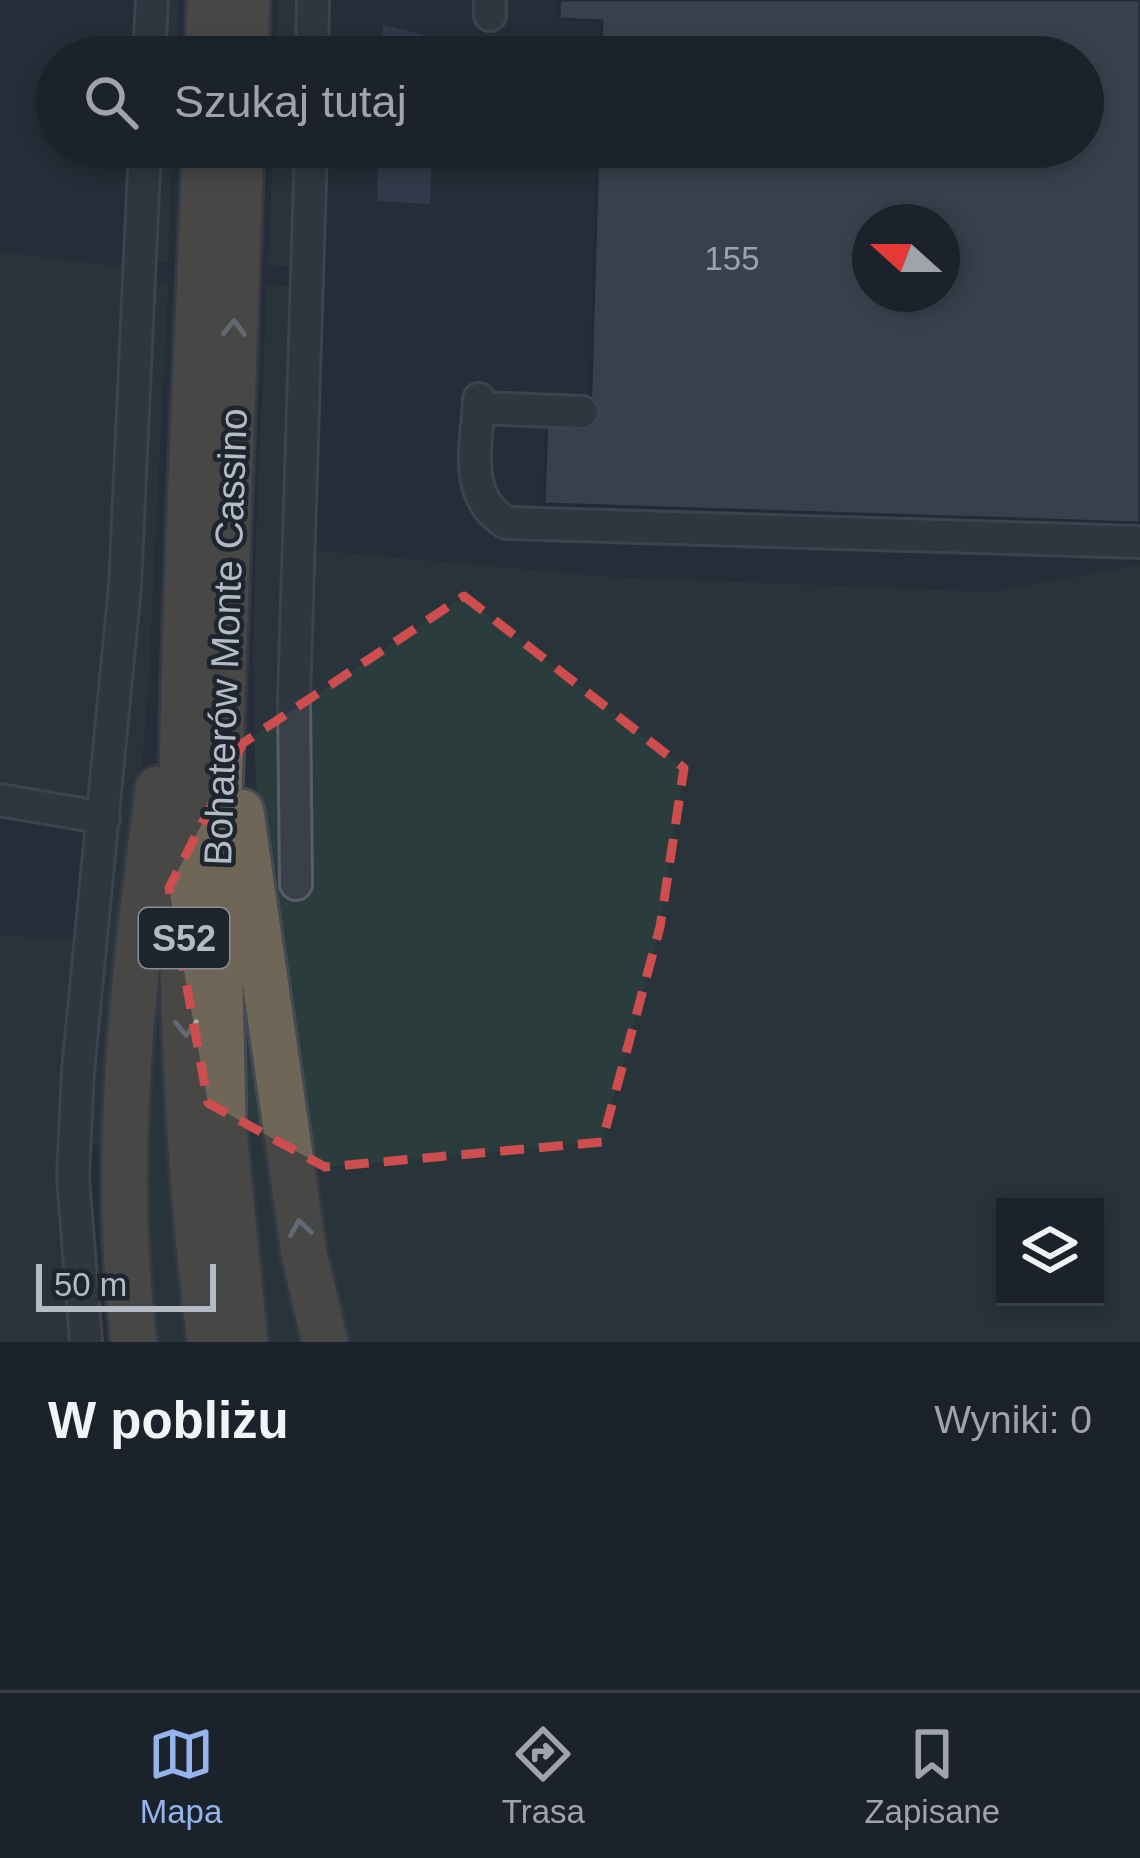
<!DOCTYPE html>
<html lang="pl">
<meta charset="utf-8">
<style>
:root{--surface:#1c222b;--page:#252a33;--text:#f1f3f6;--muted:#a0a4a9;--line:#3a3f47;--accent:#95b4eb}
body{margin:0;font-family:Arial,sans-serif;background:var(--page);color:var(--text)}
.controls{position:absolute;right:36px;bottom:36px;display:grid;overflow:hidden;border-radius:0px;box-shadow:0 6px 18px #0003}
.controls button{width:108px;height:108px;display:grid;place-items:center;padding:0;border:0;border-bottom:3px solid var(--line);background:var(--surface);color:var(--text);font:60px sans-serif}
.compass{position:absolute;left:852px;top:204px;width:108px;height:108px;border-radius:50%;background:var(--surface);box-shadow:0 6px 18px #0003;rotate:291deg}
.scale{position:absolute;left:36px;bottom:30px;width:180px;box-sizing:border-box;padding-left:12px;border:6px solid #b5bbc5;border-top:0;font-size:33px;line-height:42px;white-space:nowrap;color:#b5bbc5;-webkit-text-stroke:9px #1e252f;paint-order:stroke}
.list{margin:0;padding:0;list-style:none}
h2{display:flex;justify-content:space-between;align-items:center;height:156px;margin:0;padding:0 48px;font-size:51px}
h2 small{font-size:39px;font-weight:400;color:var(--muted)}
.icon{flex:none;width:66px;height:66px;fill:none;stroke:currentColor;stroke-width:2;stroke-linecap:round;stroke-linejoin:round}
.map{position:relative;flex:none;width:1140px;height:1342px;overflow:hidden}
.search{position:absolute;background:var(--surface);box-shadow:0 6px 18px #0003;left:36px;right:36px;top:36px;height:132px;display:flex;align-items:center;gap:30px;box-sizing:border-box;padding:0 42px;border-radius:66px;color:var(--muted);font-size:45px}
.sheet{height:348px;background:var(--surface)}
nav{display:flex;justify-content:space-around;align-items:center;box-sizing:border-box;height:168px;border-top:3px solid var(--line);background:var(--surface);font-size:33px;color:var(--muted)}
nav a{display:grid;justify-items:center;gap:6px}
nav .on{color:var(--accent)}
.map>svg:first-child{display:block}
.green{fill:#2b3c3c;fill-rule:evenodd}
.water{fill:#3d4b60}
.building{fill:#4e5865;stroke:#202731;stroke-width:3;fill-rule:evenodd}
.lines{fill:none;stroke-linecap:round;stroke-linejoin:round}
.minor-casing{stroke:#575e68;stroke-width:36}
.highway-casing{stroke:#444b55;stroke-width:51}
.minor{stroke:#39404a;stroke-width:30}
.highway{stroke:#6f6657;stroke-width:45}
.oneway{stroke:#aeb2ba}
.marked{fill:none;stroke:#ce4d4f;stroke-width:9;stroke-dasharray:24 15;stroke-linejoin:round}
.labels{text-anchor:middle;stroke-width:9;stroke-linejoin:round;paint-order:stroke}
.number-label{font-size:33px;fill:#9ba2ad}
.shield{fill:#1e252f;stroke:#888e98;stroke-width:3}
.shield-label{font-size:36px;font-weight:bold;fill:#b5bbc5}
.street-label{font-size:39px;fill:#b5bbc5;stroke:#1e252f}
</style>
<div class="map">
<svg width="1140" height="1342" viewBox="0 0 1140 1342">
<rect width="100%" height="100%" fill="#262e39"/>
<path class="green" d="M162,0H178L176,57H160Z
M278,0H307L306,57H276Z
M156,147H172L168,262L152,261Z
M273,147H305L303,267L268,265Z
M0,252L128,268L115,584L98,791L88,804L0,794Z
M149,283L168,284L147,710L102,1153L86,1133Z
M267,285L303,287L310,550L611,577L991,592L1140,565V1342H338C314,1193 283,1043 265,893C242,692 260,486 267,285ZM1005,1207H1095V1297H1005Z
M0,935L82,941L80,1342H0Z
M242,958L311,1342H269L245,1077Z
M158,964L167,1169L184,1342H147L135,1199Z"/>
<path class="water" d="M383,25L434,37L433,57H382Z
M379,147H432L430,204L377,201Z"/>
<path class="building" d="M560,0H1140V523L544,504L547,419L590,421L598,147H1083V57H601L602,21L559,19ZM870,222H942V294H870Z"/>
<g class="lines">
<g class="minor-casing">
<path id="minor" d="M490,15V0
M149,57L152,0
M312,57L313,0
M479,399C477,444 462,496 506,523L1140,542
M479,408L582,412
M0,800L104,818
M296,884L294,699L311,147
M86,1342L73,1177L78,1071L125,586L145,147"/>
</g>
<g class="highway-casing">
<path id="highway" d="M208,57L210,0
M245,57L247,0
M205,147C191,544 158,947 210,1342
M241,147L217,851L223,1120L245,1342
M241,812L304,1254L325,1342
M134,1342C111,1158 134,973 158,789"/>
</g>
<use href="#minor" class="minor"/>
<use href="#highway" class="highway"/>
</g>
<defs><path id="oneway-chevron" d="M-2-3.5L2.5 0L-2 3.5" fill="none" stroke-width="1.6" stroke-linecap="round" stroke-linejoin="round" transform="scale(3)"/></defs>
<g class="oneway">
<use href="#oneway-chevron" transform="translate(234 328) rotate(-88)"/>
<use href="#oneway-chevron" transform="translate(186 1028) rotate(89)"/>
<use href="#oneway-chevron" transform="translate(300 1228) rotate(-99)"/>
</g>
<path d="M0 0H1140V1342H0ZM464,596L684,768L660,927L602,1142L325,1167L208,1103L169,888L243,743Z" fill="#262e39" fill-opacity=".55" fill-rule="evenodd"/>
<path class="marked" d="M464,596L684,768L660,927L602,1142L325,1167L208,1103L169,888L243,743Z"/>
<g class="labels">
<g class="number-label">
<text x="732" y="270">155</text>
</g>
<rect class="shield" x="139" y="908" width="90" height="60" rx="9"/>
<g class="shield-label">
<text x="184" y="951">S52</text>
</g>
<g class="street-label">
<text transform="translate(225 637) rotate(-88)" y="14">Bohaterów Monte Cassino</text>
</g>
</g>
</svg>
<div class="controls">
<button><svg class="icon" aria-label="layers" viewBox="0 0 24 24"><path d="M12 4l9 5-9 5-9-5zM3 14l9 5 9-5"/></svg></button>
</div>
<svg class="compass" viewBox="-18 -18 36 36"><path d="M0-13l5 13h-10z" fill="#e53935"/><path d="M0 13l5-13h-10z" fill="#a0a4a9"/></svg>
<div class="scale">50 m</div>
<div class="search"><svg class="icon" aria-label="search" viewBox="0 0 24 24"><circle cx="10" cy="10" r="6"/><path d="M15 15l6 6"/></svg>Szukaj tutaj</div>
</div>
<section class="sheet">
<h2>W pobliżu<small>Wyniki: 0</small></h2>
<ul class="list">
</ul>
</section>
<nav>
<a class="on"><svg class="icon" aria-label="map" viewBox="0 0 24 24"><path d="M3 6l6-2 6 2 6-2v14l-6 2-6-2-6 2zM9 4v14M15 6v14"/></svg>Mapa</a>
<a><svg class="icon" aria-label="directions" viewBox="0 0 24 24"><path d="M12 3l9 9-9 9-9-9zM9 14v-3h6M13 9l2 2-2 2"/></svg>Trasa</a>
<a><svg class="icon" aria-label="saved" viewBox="0 0 24 24"><path d="M7 4h10v16l-5-4-5 4z"/></svg>Zapisane</a>
</nav>
